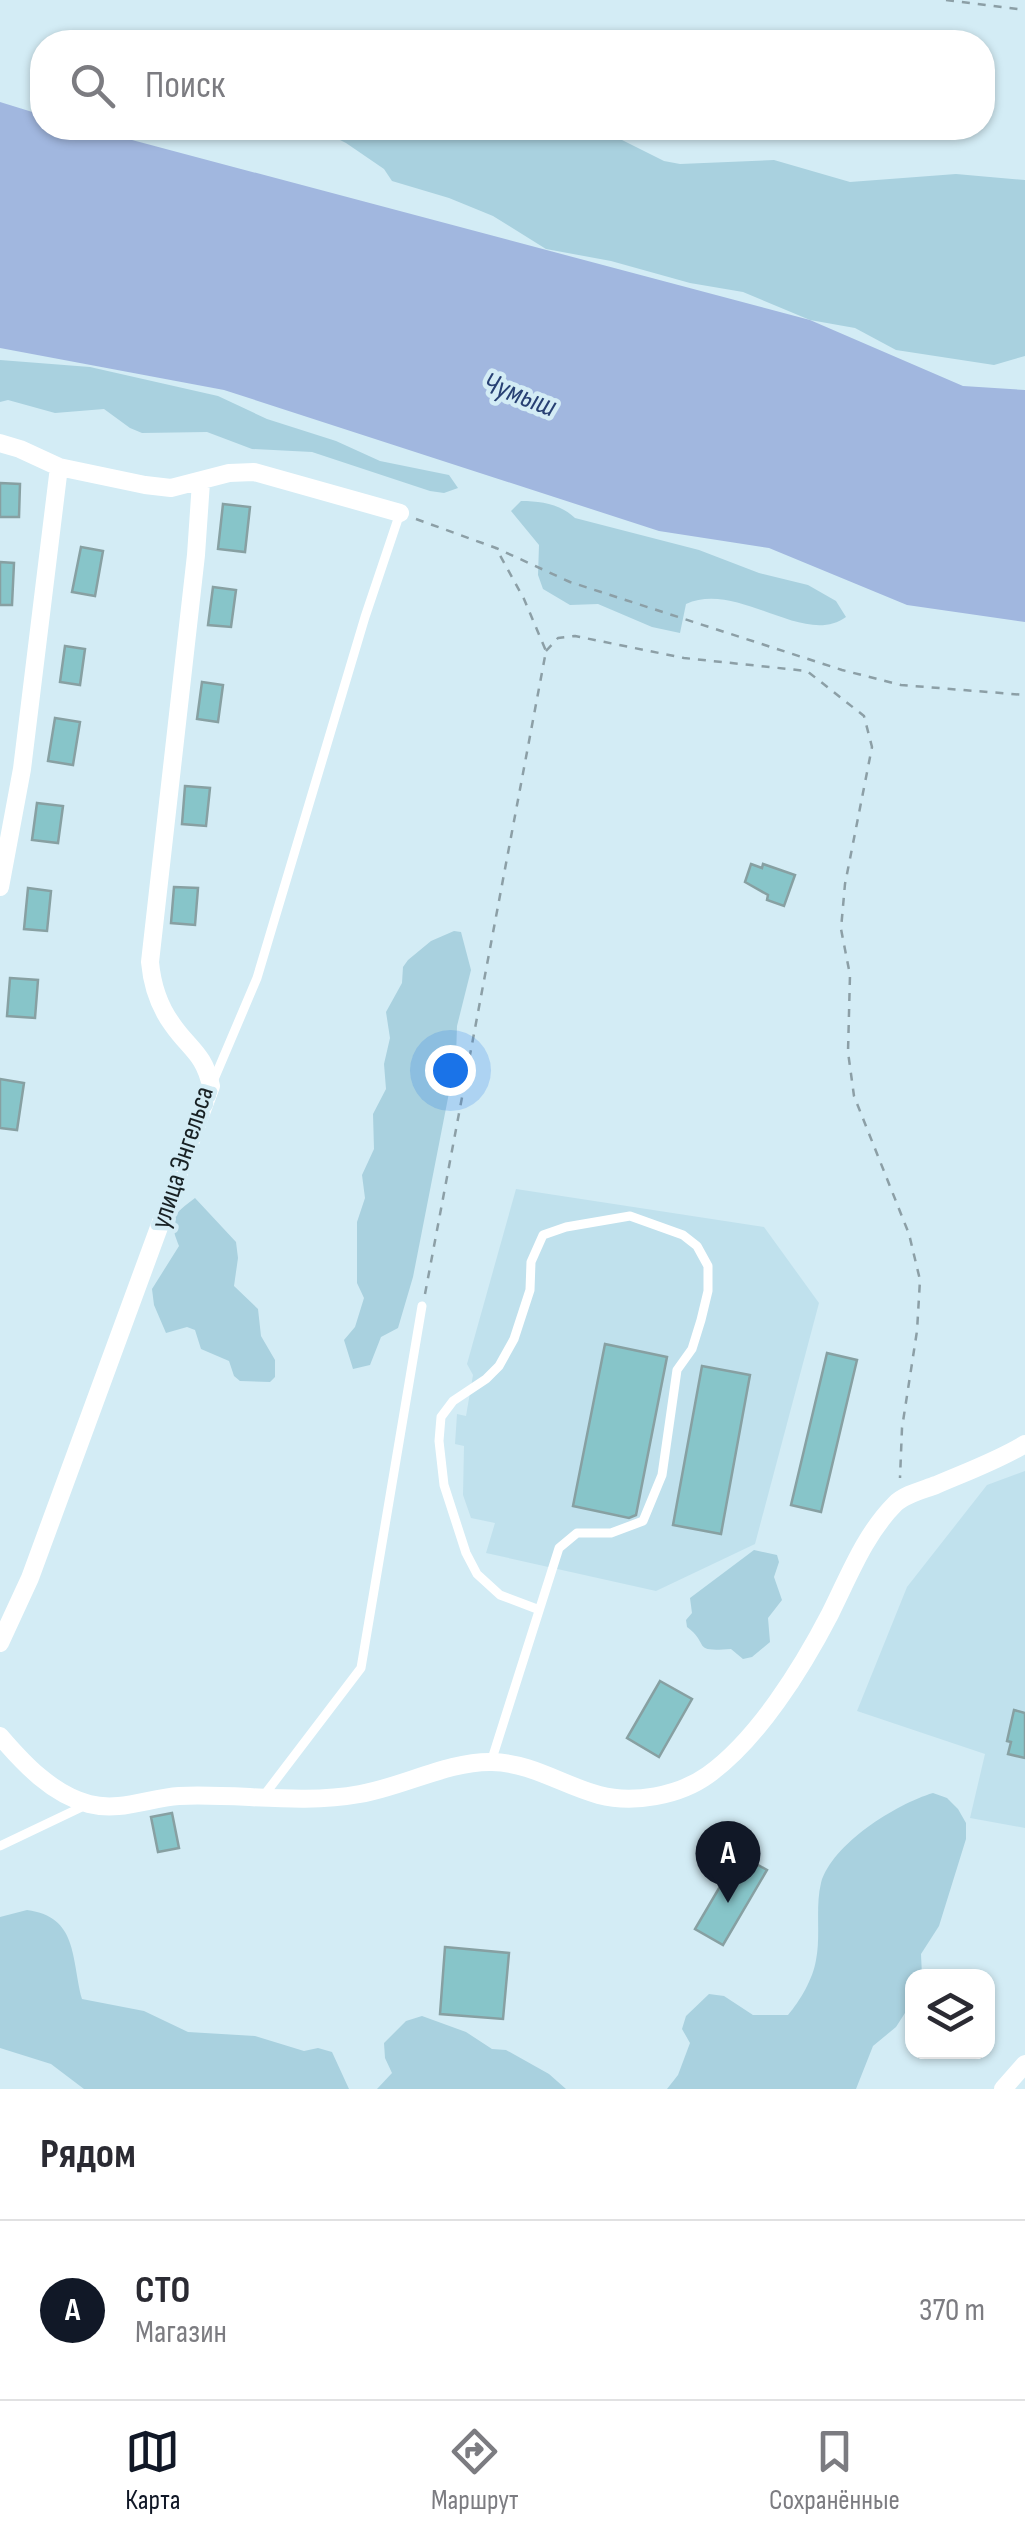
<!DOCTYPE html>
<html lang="ru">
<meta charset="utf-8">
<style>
:root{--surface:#fff;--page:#f7f7f7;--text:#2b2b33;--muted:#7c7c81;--line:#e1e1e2;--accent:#111827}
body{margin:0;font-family:"Sofia Sans Condensed",sans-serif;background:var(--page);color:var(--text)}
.controls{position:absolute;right:30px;bottom:30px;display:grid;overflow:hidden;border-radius:20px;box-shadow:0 2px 8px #0004}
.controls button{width:90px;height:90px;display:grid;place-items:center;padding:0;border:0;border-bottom:2px solid var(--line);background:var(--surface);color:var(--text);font:50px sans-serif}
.you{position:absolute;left:450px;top:1070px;width:35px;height:35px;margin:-25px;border:8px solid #fff;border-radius:50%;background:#1a73e8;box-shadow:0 0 0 15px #1a73e833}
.badge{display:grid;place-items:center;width:65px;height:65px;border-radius:50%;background:var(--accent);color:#fff;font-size:32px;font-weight:700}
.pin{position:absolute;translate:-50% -82px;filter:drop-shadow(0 2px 5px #0008)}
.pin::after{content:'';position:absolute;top:52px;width:35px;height:30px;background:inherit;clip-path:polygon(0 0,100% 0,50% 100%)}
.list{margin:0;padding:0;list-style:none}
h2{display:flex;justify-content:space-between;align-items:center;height:130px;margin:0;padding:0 40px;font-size:42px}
h2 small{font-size:32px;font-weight:400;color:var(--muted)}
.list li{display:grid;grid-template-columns:65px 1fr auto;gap:30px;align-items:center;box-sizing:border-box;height:180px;padding:0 40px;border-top:2px solid var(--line)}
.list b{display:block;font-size:38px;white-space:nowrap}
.list p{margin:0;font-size:32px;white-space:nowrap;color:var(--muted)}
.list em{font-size:32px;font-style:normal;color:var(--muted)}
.icon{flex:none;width:55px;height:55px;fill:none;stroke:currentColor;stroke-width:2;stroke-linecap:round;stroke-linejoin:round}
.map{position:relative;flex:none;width:1025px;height:2089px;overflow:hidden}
.search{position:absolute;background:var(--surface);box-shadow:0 2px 8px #0004;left:30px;right:30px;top:30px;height:110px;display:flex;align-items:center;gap:25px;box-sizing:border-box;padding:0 35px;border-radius:40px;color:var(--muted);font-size:38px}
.sheet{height:310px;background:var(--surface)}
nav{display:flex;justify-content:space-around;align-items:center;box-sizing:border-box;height:140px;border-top:2px solid var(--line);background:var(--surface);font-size:28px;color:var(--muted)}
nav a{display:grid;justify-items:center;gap:5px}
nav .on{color:var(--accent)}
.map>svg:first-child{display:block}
.built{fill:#c0e1ed}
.green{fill:#a9d1df}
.water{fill:#a1b7df}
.building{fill:#87c5c9;stroke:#87a0a2;stroke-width:2.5}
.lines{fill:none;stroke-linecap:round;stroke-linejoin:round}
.path{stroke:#8c9fa6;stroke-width:2.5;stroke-dasharray:8 8;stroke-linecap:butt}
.service{stroke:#fff;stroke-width:9}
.minor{stroke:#fff;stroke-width:18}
.labels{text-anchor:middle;stroke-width:9;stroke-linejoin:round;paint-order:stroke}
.street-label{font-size:28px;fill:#182124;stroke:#d3ecf5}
.water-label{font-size:30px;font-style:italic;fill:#274073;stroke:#d3ecf5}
</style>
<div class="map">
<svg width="1025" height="2089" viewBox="0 0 1025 2089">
<rect width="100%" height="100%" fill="#d3ecf5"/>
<path class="built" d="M516,1189L764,1227L819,1303L755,1544L656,1591L486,1553L495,1523L471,1518L463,1495L464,1446L455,1444L457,1414L466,1416L473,1375L467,1364Z
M1025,1471V1828L970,1818L985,1754L857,1711L907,1587L987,1485Z"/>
<path class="green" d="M284,128H522L553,138L605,136L620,139L664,161L680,164L774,160L850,182L956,174L1025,180V356L994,365L896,350L855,328L810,320L743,292L690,283L611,261L546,249L493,216L449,198L392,181L384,169L346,143L334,137Z
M0,360L90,367L218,396L267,419L336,441L380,461L449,475L458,488L444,493L430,491L312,452L252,449L207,432L142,433L130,428L104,409L55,413L8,400L0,402Z
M521,501C541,501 560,504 575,518L699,550L759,573L808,585L836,601L846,617C804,648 738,580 686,604L680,633L652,627L598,604L570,605L543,589L538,575L539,545L511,511Z
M454,931L461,932L471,970L457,1026L456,1057L413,1277L398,1328L381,1337L370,1365L353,1369L344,1340L355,1327L364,1298L357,1283V1222L365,1198L362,1175L374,1149L373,1114L386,1089L384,1064L390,1038L386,1012L402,983L403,967L408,960L431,941Z
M195,1198L236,1242L238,1258L234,1286L258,1309L261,1336L275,1360V1377L270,1382L240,1381L234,1376L229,1361L201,1349L195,1330L187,1327L166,1333L154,1305L152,1289L179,1246C168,1219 172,1215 195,1198Z
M754,1550L777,1555L779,1562L774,1577L782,1600L768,1618L770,1642L752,1657L743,1659L731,1649C690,1652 711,1645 687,1627L686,1620L692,1613L690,1598Z
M933,1793L947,1798L958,1809L966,1823V1839L939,1926L921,1954L922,1976H912V2002L896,2027L873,2046L856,2089H667L678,2075L690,2043L682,2029L686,2016L709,1994L724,1996L753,2015H788C800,2001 813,1979 816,1960C821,1935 815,1908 821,1883C832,1844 896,1804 933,1793Z
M27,1910C78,1917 71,1957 82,1999L144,2011L188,2032L255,2036L304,2051L318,2048L332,2052L349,2089H84L51,2064L0,2048V1917Z
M422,2016L466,2032L492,2049L506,2050L549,2074L566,2089H377L392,2073L385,2058L384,2043L406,2021Z"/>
<path class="water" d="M0,102L42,115V128H87L810,320L963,386L1025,390V622L907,605L769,548L659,531L224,390L0,348Z"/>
<path class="building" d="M0,483L20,484L19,517H0Z
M223,504L250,507L245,552L218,549Z
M81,547L103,551L95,596L72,592Z
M0,562L14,563L12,605H0Z
M213,587L236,590L231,627L208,625Z
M65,646L85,649L80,685L60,682Z
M202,682L223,685L218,722L197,719Z
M55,718L80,722L73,765L48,761Z
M185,786L210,788L206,826L182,824Z
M37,803L63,806L58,843L32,840Z
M751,864L762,868L763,864L795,875L784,906L767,900L768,895L745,882Z
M174,887L198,888L195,925L171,923Z
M28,888L51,891L47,931L24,929Z
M10,978L38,980L35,1018L7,1016Z
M0,1079L24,1083L17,1130L0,1128Z
M605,1344L667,1357L636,1515L629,1518L573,1506Z
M827,1353L857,1360L821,1512L791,1505Z
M702,1366L750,1375L721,1534L673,1525Z
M660,1681L692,1699L659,1757L627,1738Z
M1014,1710L1025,1713V1758L1008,1754L1011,1742L1007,1741Z
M172,1813L179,1848L158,1852L151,1817Z
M751,1861L767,1870L723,1945L695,1929L732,1866L744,1873Z
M445,1947L509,1953L503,2019L440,2014Z"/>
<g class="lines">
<path class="path" d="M946,0L1025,10
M416,519L496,548L570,582L842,670L901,685L1025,695
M546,651L558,638L575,636L684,658L807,671L864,716L872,747L845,884L841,929L850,975L848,1052L854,1096L909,1234L920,1280L917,1331L902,1428L900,1478
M425,1294L546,651L524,599L496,548"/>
<path class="service" d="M212,1084L257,978L365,617L400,513
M491,1762L559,1548L577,1533H611L643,1521L662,1475L677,1370L692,1349L701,1320L708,1291V1266L697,1246L683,1235L630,1216L566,1227L543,1235L531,1262L530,1290L514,1339L499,1366L486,1379L453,1401L441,1417L439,1441L444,1485L466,1553L477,1574L500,1595L537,1609
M262,1798L361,1668L422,1306
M0,1846L86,1805"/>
<path class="minor" d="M0,443L20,449L59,467L145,485L171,488L229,473L254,472L400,513
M0,887L22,769L59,467
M0,1643L30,1578L211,1086C204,1053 189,1049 172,1024C159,1006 152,984 150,962L196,555L201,482
M0,1736C24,1764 52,1794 89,1804C120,1812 149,1798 179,1796C238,1793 300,1805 360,1794C402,1787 449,1761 492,1762C532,1763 562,1785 599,1795C633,1804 679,1796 708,1775C758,1739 802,1668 830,1614C849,1576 865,1534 895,1504C905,1494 923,1490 936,1485C966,1472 997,1461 1025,1444
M1003,2089L1025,2064"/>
</g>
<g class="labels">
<g class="street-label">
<text transform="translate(181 1157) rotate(-72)" y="10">улица Энгельса</text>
</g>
<g class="water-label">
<text transform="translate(520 394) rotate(21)" y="10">Чумыш</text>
</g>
</g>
</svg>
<div class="controls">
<button><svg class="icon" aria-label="layers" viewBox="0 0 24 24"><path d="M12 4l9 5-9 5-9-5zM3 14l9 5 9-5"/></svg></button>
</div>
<div class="you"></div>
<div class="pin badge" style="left:728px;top:1903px">A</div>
<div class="search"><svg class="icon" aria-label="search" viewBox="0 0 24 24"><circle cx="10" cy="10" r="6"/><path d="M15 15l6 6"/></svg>Поиск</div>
</div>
<section class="sheet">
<h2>Рядом<small></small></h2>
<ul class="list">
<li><span class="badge">A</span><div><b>СТО</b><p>Магазин</p></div><em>370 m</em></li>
</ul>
</section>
<nav>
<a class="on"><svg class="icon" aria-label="map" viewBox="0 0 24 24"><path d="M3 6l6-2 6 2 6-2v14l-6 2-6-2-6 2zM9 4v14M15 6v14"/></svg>Карта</a>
<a><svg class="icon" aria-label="directions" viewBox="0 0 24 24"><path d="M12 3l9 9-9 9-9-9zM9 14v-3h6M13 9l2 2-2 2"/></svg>Маршрут</a>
<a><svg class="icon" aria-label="saved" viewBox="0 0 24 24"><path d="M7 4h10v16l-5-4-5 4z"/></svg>Сохранённые</a>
</nav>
